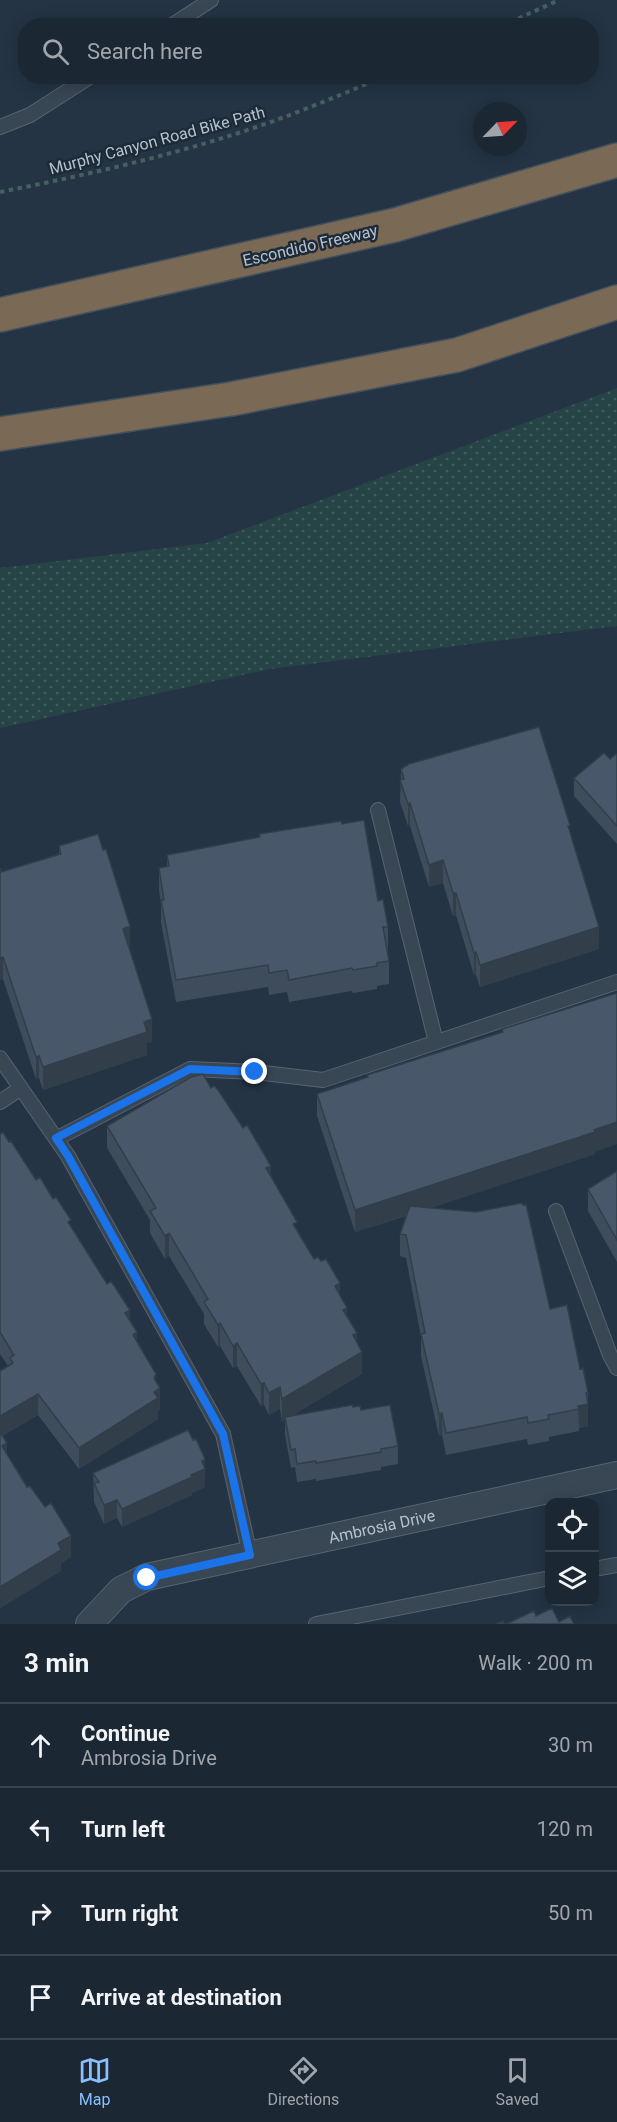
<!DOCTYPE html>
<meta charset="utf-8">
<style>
:root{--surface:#1b2733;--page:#28333f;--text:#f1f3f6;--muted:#a0a5ac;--line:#39444e;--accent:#89bfff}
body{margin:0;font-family:Roboto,sans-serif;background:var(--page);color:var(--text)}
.controls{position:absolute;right:18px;bottom:18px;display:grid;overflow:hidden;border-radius:12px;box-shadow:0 3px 15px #0003}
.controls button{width:54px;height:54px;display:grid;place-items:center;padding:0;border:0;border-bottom:2px solid var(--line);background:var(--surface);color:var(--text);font:30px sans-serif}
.compass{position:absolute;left:473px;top:102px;width:54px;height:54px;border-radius:50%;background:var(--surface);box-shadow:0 3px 15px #0003;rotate:65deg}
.stop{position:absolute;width:18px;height:18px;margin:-14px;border:4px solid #1a73e8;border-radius:50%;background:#fff}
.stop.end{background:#1a73e8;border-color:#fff;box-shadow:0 2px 6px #0008}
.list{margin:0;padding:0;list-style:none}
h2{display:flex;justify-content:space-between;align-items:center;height:78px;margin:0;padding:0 24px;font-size:26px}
h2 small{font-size:20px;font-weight:400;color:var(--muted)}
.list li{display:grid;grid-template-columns:39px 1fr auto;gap:18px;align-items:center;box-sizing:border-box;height:84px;padding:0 24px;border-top:2px solid var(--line)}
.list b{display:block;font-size:22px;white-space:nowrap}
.list p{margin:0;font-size:20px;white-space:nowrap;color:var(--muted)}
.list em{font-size:20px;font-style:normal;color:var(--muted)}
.icon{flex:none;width:33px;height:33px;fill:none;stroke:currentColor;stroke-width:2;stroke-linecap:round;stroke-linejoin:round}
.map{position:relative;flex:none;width:617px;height:1624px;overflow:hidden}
.search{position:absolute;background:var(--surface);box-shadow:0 3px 15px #0003;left:18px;right:18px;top:18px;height:66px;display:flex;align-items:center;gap:15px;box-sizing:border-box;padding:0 21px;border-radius:24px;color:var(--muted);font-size:22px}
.sheet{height:414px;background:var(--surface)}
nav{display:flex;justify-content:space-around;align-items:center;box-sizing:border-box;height:84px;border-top:2px solid var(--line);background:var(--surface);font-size:16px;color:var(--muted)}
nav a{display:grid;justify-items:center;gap:3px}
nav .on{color:var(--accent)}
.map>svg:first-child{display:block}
.grass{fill:url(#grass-dots)}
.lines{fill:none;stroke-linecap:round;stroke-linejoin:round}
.lane-casing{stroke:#576470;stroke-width:16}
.street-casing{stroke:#576470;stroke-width:28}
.highway-casing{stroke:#43515d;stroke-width:36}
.path{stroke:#456061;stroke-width:4;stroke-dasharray:4.5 4.5;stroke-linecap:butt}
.lane{stroke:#394653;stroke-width:14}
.street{stroke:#394653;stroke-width:26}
.highway{stroke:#7a6955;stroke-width:33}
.wall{fill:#3e4c5b}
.shaded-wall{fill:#323e4a}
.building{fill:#48586a;stroke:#323e4a;stroke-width:1.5}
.route{stroke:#1a73e8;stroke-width:8}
.labels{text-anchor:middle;stroke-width:5;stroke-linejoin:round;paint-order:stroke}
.street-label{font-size:16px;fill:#b6c1cd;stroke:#1d2b38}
</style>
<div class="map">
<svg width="617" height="1624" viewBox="0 0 617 1624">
<defs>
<pattern id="grass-dots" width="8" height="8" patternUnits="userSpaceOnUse" patternTransform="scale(1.5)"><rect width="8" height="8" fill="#264345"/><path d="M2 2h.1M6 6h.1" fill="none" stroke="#435c5f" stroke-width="1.8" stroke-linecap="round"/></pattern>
</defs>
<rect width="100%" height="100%" fill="#243444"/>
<path class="grass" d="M617,388V626L270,669L0,728V568L207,543Z"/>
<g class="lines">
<g class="lane-casing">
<path id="lane" d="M171,26L211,0
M0,127L30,115L91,76
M378,810L436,1042
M0,1058L68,1156L223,1434L250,1555
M0,1102L21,1088
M56,1139L190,1069L255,1072L323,1080L617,982
M556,1211L610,1355L617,1368
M594,1569L617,1565
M316,1624L550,1578"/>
</g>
<g class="street-casing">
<g id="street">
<path id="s1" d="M89,1624L121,1590L147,1577L617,1475"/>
</g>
</g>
<g class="highway-casing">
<path id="highway" d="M0,315L395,225L617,160
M0,434L231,399L457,355L617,302"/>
</g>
<path class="path" d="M502,26L559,0
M0,192C77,177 157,159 232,135C284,119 335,97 386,76"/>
<use href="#lane" class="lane"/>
<use href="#street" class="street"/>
<use href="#highway" class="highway"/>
</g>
<path class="wall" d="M617,755V844L574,796V778Z
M401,769L570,832L599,949L480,987L476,975H474L456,915L453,916L443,883L429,887L410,826H408L400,802Z
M342,824L378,901L388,927V949H387L389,961V984L377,986V989L353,993L352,991L289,1002L287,992L269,995L268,987L176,1002L161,923V905L159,890V868L167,866V855L259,838V834Z
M59,846L130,948V949L152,1042L147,1043V1055L43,1090L39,1078L36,1079L3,979L0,980V868L1,872L59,854Z
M502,1029L595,1152V1154L430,1208L550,1309L580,1369L588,1393V1426L579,1428V1431L549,1437V1441L528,1445L527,1439L446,1455L442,1435L439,1436L421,1356V1337L406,1258L400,1256V1234L406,1216L355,1232L317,1116V1094L367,1077V1075L502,1032Z
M211,1088L271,1176L297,1230L314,1259L340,1295L357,1342L362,1374L293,1415L353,1407L361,1410L398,1446V1464L381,1467V1470L316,1481V1479L297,1482L295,1467L291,1468L285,1435V1420L282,1422L280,1409L269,1415L264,1405L261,1406L237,1366L233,1368L220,1346L218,1347L204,1324V1314L169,1256L165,1259L150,1233V1220L107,1148V1126Z
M0,1134L71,1226L130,1321L137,1342L156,1382L160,1409L158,1410V1419L79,1469L38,1415L2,1436L7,1454L71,1557L61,1563V1571L0,1608V1371L8,1366L0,1354Z
M617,1171V1262L588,1211V1189Z
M193,1440L205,1459V1487L192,1493V1495L122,1527L117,1518L104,1524L94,1502L93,1473Z"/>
<path class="shaded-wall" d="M410,803V826H408V804Z
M443,860V883L429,887V865Z
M453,893H456V915L453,916Z
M130,926V948L123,951V929Z
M599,927V949L480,987V965Z
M476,952V975H474V953Z
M3,957V979L0,980V958Z
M152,1019V1042L147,1043V1055L43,1090V1067L144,1022Z
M39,1056V1078L36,1079V1057Z
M617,1122V1144L595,1152V1154L355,1232V1210Z
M271,1166V1188L266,1168Z
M169,1233V1256L165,1259V1236Z
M340,1283V1306L335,1286Z
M347,1308V1330L343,1310Z
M130,1310V1331L125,1313Z
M220,1323V1346L218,1347V1325Z
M137,1332V1354L133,1335Z
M357,1333V1355L353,1335Z
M237,1343V1366L233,1368V1346Z
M362,1352V1374L285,1420V1417V1420L282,1422V1399Z
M156,1374V1390L160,1388V1409L158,1410V1419L79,1469V1448L154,1378Z
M264,1383V1405L261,1406V1384Z
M280,1387V1409L269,1415V1393Z
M38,1394V1415L0,1437V1447V1416Z
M588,1404V1426L579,1428L578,1406Z
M442,1413V1435L439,1436V1414Z
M7,1443V1464L2,1446Z
M205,1459V1487L192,1493V1495L122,1527V1509L191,1475L202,1461Z
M117,1500V1518L104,1524V1505Z
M71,1536V1557L61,1563V1571L0,1608V1587L58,1543Z"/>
<path class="building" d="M539,727L570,825L568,826L599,927L480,965L476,952L474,953L456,893H453L443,860L429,865L410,803L408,804L400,780L404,779L401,769L409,764Z
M604,753L610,759L616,754L617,755V826L574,778Z
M364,820L378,901L383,899L388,927H383L389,961L377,963V966L353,970L352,968L289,980L287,970L269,973L268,965L176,980L161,900H164L159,868L169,866L167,855L260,837L259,834L341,821L342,824Z
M98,834L103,850L106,849L130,926L123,929L152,1019L144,1022L147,1032L43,1067L39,1056L36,1057L3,957L0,958V868L1,872L61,854L59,846Z
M617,993V1122L594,1130L595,1132L355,1210L317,1094L368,1077L367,1075L503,1032L502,1029Z
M203,1074L211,1088L214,1086L218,1090L243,1128L247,1125L271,1166L266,1168L297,1222L293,1224L314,1259L318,1257L321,1261L326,1259L340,1283L335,1286L347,1308L343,1310L357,1333L353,1335L362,1352L282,1399L280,1387L269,1393L264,1383L261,1384L237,1343L233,1346L220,1323L218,1325L204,1302L208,1299L169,1233L165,1236L150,1211L156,1208L107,1126L191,1077Z
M3,1132L9,1142L11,1141L36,1180L40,1177L53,1199L56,1197L71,1220L68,1222L107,1284L111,1281L130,1310L125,1313L137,1332L133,1335L156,1374L154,1378L160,1388L154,1392L158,1398L79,1448L38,1394L0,1416V1371L13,1363L10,1358L14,1355L0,1332V1134Z
M617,1171V1240L588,1189Z
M522,1203L523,1205L526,1204L550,1309L567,1305L580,1369L583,1368L588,1393H586L588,1404L578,1406L579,1409L548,1415L549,1419L528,1423L527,1417L446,1433L442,1413L439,1414L421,1334L425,1333L406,1235L400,1234L410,1206L476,1212Z
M352,1405L353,1407L360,1406L361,1410L390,1405L398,1446L381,1449V1452L316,1463V1461L297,1464L295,1449L291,1450L285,1417Z
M188,1430L193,1440L196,1439L205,1459L202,1461L205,1469L191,1475L192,1477L122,1509L117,1500L104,1505L94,1483L99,1482L93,1473Z
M0,1432L7,1443L2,1446L27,1487L30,1486L45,1507L51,1503L71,1536L58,1543L61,1550L0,1587Z
M552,1608L559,1622L570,1616L574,1624H506L534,1611L536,1616Z
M503,1621L504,1624H496Z"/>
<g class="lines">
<path class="route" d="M147,1578L250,1555L223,1434L68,1156L56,1138L190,1069L255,1072"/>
</g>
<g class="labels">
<g class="street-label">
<text transform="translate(157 140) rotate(-15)" y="6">Murphy Canyon Road Bike Path</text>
<text transform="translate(310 245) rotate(-13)" y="6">Escondido Freeway</text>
<text dy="6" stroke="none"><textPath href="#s1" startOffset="316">Ambrosia Drive</textPath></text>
</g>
</g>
</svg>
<div class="controls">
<button><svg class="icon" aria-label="locate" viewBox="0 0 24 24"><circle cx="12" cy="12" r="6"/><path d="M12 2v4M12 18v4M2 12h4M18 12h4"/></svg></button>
<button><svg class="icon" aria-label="layers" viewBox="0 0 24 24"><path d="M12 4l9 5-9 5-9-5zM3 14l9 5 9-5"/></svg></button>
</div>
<svg class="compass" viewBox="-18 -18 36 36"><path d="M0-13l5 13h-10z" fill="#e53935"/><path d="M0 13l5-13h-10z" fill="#a0a5ac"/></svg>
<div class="stop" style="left:147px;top:1578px"></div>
<div class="stop end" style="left:255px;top:1072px"></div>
<div class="search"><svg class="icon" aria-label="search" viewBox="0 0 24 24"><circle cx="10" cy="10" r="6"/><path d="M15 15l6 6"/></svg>Search here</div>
</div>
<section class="sheet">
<h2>3 min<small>Walk · 200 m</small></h2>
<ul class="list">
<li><svg class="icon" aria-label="ahead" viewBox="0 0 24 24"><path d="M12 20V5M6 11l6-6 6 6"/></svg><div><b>Continue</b><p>Ambrosia Drive</p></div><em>30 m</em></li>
<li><svg class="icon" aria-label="left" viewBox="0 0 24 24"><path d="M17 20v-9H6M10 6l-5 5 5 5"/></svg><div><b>Turn left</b></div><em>120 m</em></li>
<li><svg class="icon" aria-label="right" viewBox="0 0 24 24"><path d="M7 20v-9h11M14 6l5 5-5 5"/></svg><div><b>Turn right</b></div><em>50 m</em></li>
<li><svg class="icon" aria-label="arrive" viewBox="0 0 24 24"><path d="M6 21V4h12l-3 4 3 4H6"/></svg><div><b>Arrive at destination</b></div></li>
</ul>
</section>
<nav>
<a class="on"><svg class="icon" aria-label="map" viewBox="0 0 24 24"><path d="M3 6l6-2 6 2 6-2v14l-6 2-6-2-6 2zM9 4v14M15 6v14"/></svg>Map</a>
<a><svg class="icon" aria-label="directions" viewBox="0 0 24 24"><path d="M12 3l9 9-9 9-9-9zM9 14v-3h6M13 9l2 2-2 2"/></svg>Directions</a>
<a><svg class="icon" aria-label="saved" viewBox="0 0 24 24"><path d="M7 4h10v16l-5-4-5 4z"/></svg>Saved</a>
</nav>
